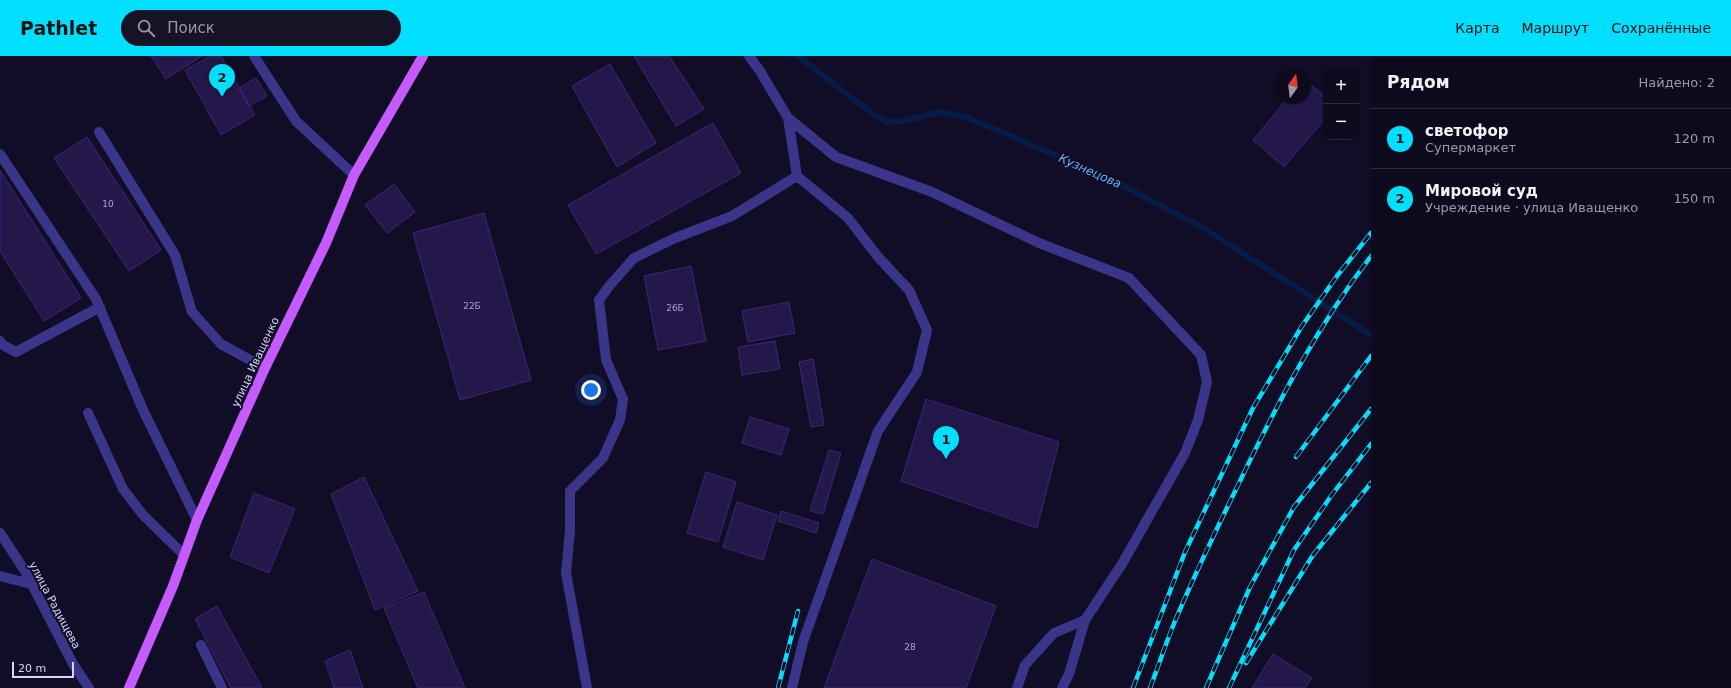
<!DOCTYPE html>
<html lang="ru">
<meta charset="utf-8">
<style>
:root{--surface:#0e0a1d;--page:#171326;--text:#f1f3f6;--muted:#9b9aa4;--line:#2e2b3b;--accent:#00dffe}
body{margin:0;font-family:"DejaVu Sans",sans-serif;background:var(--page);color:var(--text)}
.controls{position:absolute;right:12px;top:12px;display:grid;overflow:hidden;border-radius:8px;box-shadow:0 1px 3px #0004}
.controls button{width:36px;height:36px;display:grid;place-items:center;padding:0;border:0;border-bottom:1px solid var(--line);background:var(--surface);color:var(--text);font:20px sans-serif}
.compass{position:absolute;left:1275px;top:12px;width:36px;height:36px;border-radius:50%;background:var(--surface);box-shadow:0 1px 3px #0004;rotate:14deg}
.scale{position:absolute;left:12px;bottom:10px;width:62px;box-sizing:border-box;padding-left:4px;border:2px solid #d9d3ff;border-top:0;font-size:11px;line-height:14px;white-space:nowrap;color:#d9d3ff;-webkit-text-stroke:3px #120d27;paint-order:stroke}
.you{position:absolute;left:591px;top:334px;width:14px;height:14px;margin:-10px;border:3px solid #fff;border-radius:50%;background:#1a73e8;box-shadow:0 0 0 6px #1a73e833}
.badge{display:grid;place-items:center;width:26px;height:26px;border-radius:50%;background:var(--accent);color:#111;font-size:13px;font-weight:700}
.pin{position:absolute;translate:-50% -33px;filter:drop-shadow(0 1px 2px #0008)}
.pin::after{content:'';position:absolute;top:21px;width:14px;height:12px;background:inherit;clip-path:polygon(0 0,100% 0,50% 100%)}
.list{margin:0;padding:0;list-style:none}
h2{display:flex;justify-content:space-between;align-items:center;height:52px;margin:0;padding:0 16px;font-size:17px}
h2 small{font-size:13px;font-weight:400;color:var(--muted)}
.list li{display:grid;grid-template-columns:26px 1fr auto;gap:12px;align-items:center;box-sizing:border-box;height:60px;padding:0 16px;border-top:1px solid var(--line)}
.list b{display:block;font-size:15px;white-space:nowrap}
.list p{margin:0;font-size:13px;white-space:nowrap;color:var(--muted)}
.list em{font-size:13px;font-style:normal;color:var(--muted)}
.icon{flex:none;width:22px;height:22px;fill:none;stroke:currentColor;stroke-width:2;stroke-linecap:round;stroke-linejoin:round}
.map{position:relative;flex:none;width:1371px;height:632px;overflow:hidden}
header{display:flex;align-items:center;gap:24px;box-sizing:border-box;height:56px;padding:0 20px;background:var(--accent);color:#111}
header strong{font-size:19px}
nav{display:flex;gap:22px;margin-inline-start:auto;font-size:14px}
.search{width:280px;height:36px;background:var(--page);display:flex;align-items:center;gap:10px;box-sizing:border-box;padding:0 14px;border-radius:22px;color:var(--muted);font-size:15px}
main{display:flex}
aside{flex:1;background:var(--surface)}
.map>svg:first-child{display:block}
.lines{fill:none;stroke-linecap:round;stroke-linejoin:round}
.stream{stroke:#061c47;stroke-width:6}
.building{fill:#231849;stroke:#392877}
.minor{stroke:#3a3589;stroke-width:10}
.major{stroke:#c55aff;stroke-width:10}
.rail-casing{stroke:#00dffe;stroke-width:4.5}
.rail{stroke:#120d27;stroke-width:3;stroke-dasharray:9;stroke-linecap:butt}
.labels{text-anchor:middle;stroke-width:4;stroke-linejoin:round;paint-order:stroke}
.number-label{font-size:9px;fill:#aca4d2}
.street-label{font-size:11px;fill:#d9d3ff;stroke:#120d27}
.water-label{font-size:12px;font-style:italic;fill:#61b2ff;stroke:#120d27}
</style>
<header>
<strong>Pathlet</strong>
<div class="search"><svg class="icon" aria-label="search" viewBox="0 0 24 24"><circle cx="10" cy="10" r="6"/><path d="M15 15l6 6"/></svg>Поиск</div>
<nav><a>Карта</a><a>Маршрут</a><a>Сохранённые</a></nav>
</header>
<main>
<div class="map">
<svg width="1371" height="632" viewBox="0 0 1371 632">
<rect width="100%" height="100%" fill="#120d27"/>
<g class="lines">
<path class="stream" d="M798,0L870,56L887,66L903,65L941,56L969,62L1110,123L1200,170L1371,279"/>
</g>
<path class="building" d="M151,0H202L166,23Z
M211,0H221L255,59L221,79L185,14Z
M634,0H669L704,53L676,70Z
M610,8L656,87L617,111L572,30Z
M256,22L267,40L249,50L239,32Z
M1305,24L1326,41V62L1284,111L1253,84L1288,42H1305Z
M713,67L741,117L596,198L568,149Z
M87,81L161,194L129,215L54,102Z
M0,114L81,242L44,265L0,195Z
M394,128L415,156L387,177L365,149Z
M484,157L531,324L460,344L413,177Z
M691,210L706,285L658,294L644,220Z
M789,246L795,277L748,286L742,255Z
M775,285L780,313L742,319L738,291Z
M813,303L824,369L811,371L799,306Z
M926,343L1059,386L1037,472L901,425Z
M750,361L789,373L781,399L742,387Z
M829,394L841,397L823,458L810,455Z
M706,416L736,426L718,486L687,477Z
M364,421L418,535L375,554L331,438Z
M254,437L295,453L269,517L230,501Z
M737,446L777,459L763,504L723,491Z
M781,455L819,467L816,477L778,465Z
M872,503L996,550L966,632H824Z
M424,536L465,632H418L384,552Z
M217,550L262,632H231L195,563Z
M350,594L363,632H334L325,605Z
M1273,598L1312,622L1305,632H1252Z"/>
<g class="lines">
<path class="minor" d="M254,0L296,65L354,119
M788,62L836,101L932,136L1039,187L1129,222L1201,299L1207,326L1198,364L1185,397L1122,508L1085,564L1069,618L1062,632
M99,76L175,199L192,256L221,288L265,312
M0,98L96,243L143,354L197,464
M0,285L3,289L16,296L100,251
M88,357L123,433L143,459L184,499
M0,477L25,515L73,608L89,632
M0,520L31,528
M201,589L222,632
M587,632L566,517L570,474V435L603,402L620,364L623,343L606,304L599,244L610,229L634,202L675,182L732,160L797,120L788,62L760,15L749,0
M792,632L803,586L878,375L917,316L927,274L909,234L879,202L848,162L797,120
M1017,632L1025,609L1054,577L1085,564"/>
<path class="major" d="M129,632L173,530L197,464L265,312L326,187L354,119L423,0"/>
<g class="rail-casing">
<path id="rail" d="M1296,401L1371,300
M1246,607L1313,499L1371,427
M778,632L798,555
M1133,632L1185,496L1253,352L1302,270L1337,220L1371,177
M1150,632C1158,611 1165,590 1173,570C1194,519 1218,470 1242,421C1279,344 1319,268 1371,200
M1206,632L1250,531L1294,451L1371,353
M1229,632L1294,494L1331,440L1371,388"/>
</g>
<use href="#rail" class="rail"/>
</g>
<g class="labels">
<g class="number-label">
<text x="108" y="151">10</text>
<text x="472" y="253">22Б</text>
<text x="675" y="255">26Б</text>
<text x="910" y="594">28</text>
</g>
<g class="street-label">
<text transform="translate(255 306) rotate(-65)" y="4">улица Иващенко</text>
<text transform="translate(55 549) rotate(62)" y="4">улица Радищева</text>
</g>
<g class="water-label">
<text transform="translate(1090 115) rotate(24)" y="4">Кузнецова</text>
</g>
</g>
</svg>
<div class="controls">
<button>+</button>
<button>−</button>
</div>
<svg class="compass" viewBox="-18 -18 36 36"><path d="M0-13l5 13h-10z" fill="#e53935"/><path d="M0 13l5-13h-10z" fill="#9b9aa4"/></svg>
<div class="scale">20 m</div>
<div class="you"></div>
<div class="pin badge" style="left:946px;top:403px">1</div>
<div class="pin badge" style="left:222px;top:41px">2</div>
</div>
<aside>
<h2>Рядом<small>Найдено: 2</small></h2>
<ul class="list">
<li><span class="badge">1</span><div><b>светофор</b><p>Супермаркет</p></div><em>120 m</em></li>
<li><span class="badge">2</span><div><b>Мировой суд</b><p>Учреждение · улица Иващенко</p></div><em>150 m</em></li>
</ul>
</aside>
</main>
